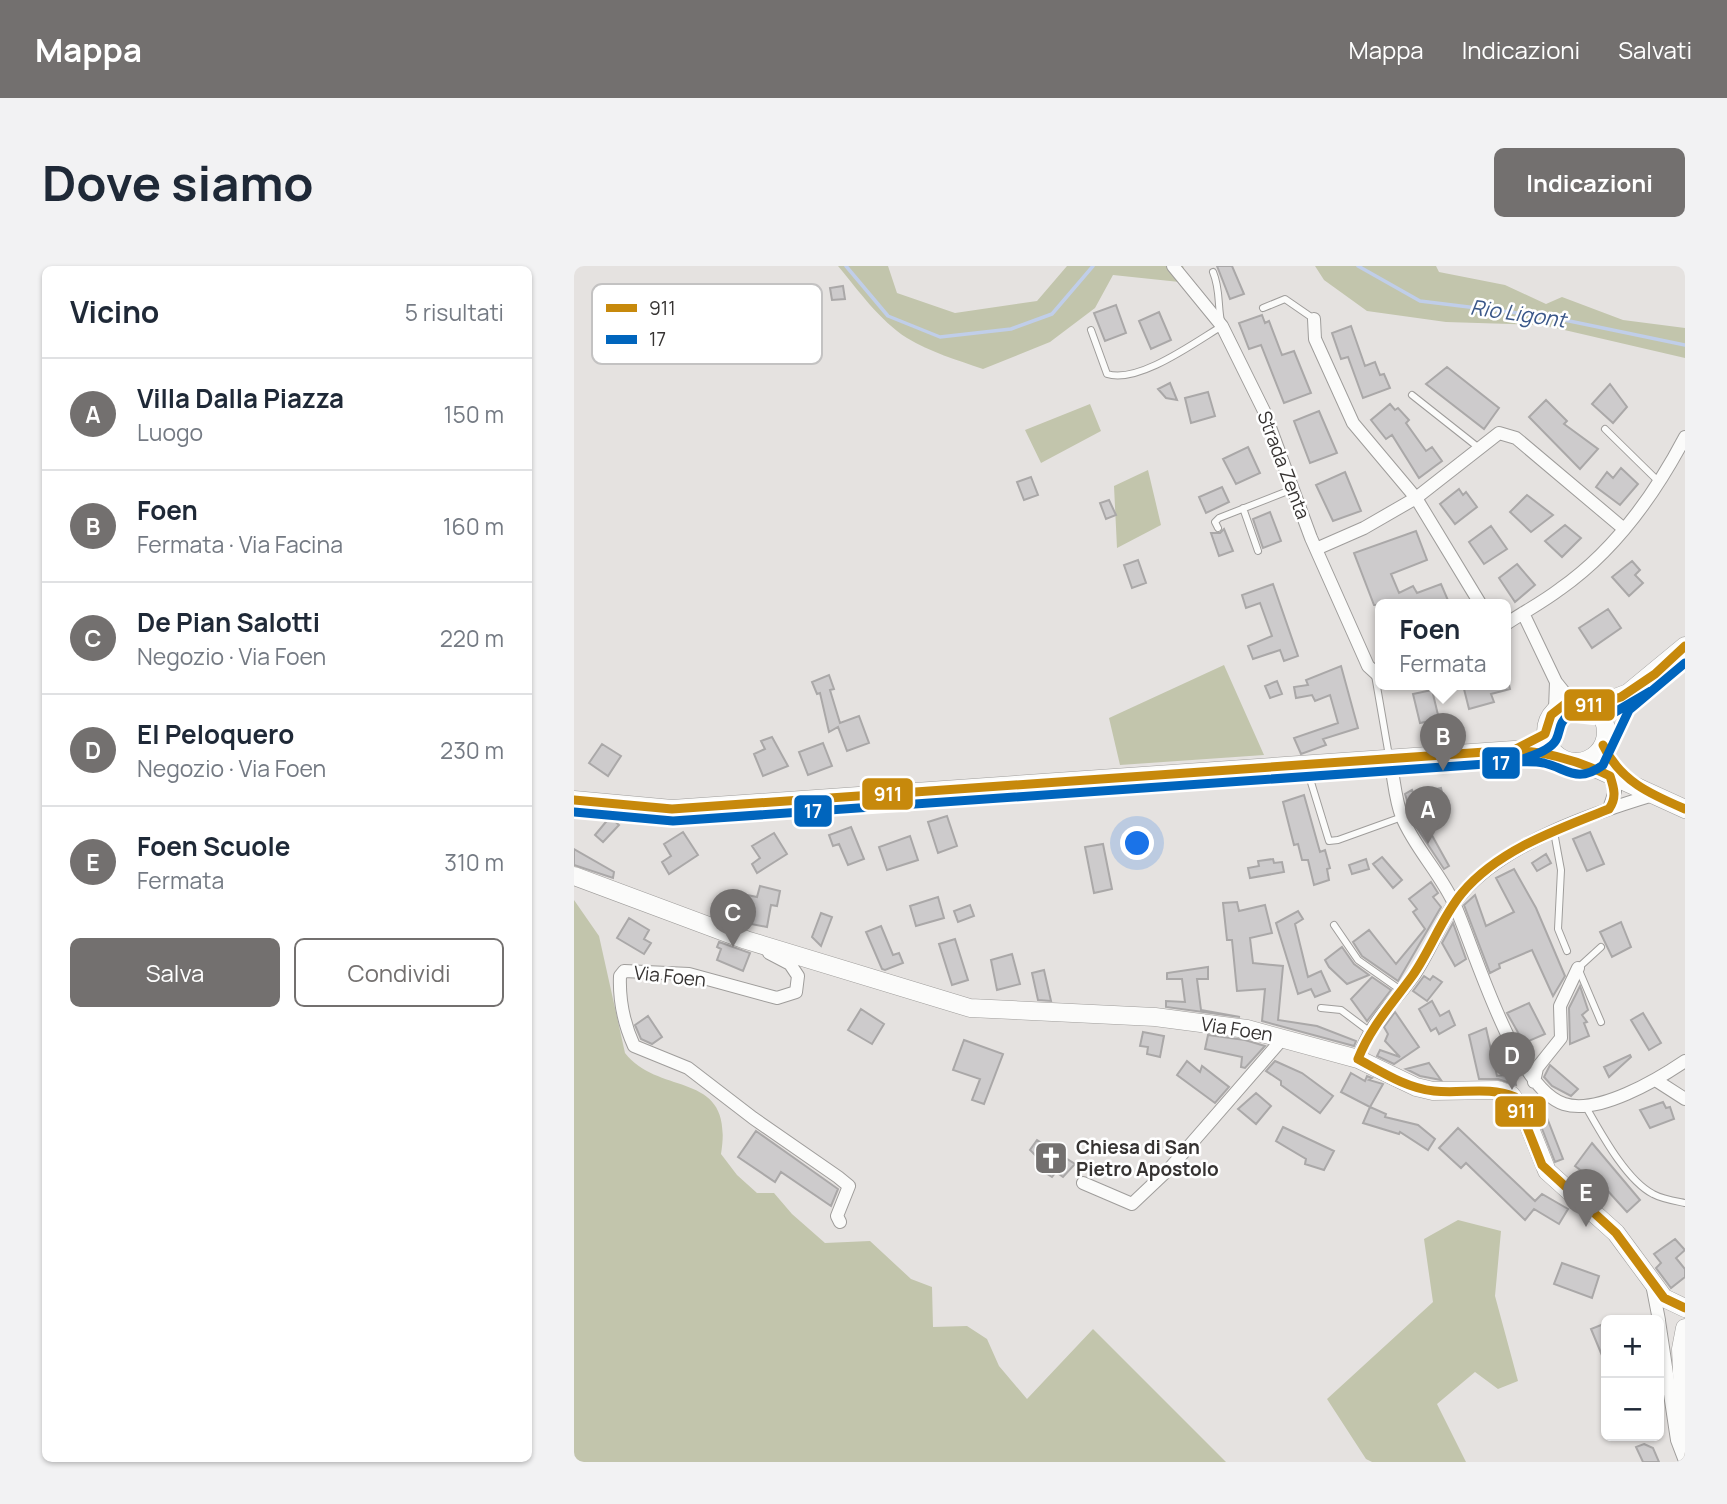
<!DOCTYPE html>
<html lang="it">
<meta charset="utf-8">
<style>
:root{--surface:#fff;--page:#f2f2f3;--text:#1f2937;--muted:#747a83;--line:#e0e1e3;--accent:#73706f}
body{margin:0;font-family:Manrope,sans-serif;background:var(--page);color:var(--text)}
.controls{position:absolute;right:21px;bottom:21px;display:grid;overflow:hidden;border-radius:10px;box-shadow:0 2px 5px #0004}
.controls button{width:63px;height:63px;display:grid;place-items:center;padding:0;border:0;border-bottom:2px solid var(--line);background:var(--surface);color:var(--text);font:35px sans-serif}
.you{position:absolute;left:564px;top:578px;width:24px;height:24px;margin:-18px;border:5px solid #fff;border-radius:50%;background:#1a73e8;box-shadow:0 0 0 10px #1a73e833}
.badge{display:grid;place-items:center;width:46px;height:46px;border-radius:50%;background:var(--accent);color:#fff;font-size:23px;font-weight:700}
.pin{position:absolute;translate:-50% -58px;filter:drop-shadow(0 2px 4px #0008)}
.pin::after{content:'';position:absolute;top:37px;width:24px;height:21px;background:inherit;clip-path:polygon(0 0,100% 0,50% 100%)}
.popup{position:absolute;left:801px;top:333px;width:136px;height:91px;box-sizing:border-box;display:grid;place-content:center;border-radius:10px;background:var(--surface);filter:drop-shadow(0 2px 5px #0005);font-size:23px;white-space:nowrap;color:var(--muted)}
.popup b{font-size:26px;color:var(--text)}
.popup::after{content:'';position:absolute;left:50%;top:100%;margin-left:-14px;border:14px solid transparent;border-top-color:var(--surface)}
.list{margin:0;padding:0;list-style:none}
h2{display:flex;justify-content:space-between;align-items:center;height:91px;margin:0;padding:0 28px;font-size:30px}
h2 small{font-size:23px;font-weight:400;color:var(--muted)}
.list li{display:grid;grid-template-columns:46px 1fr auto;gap:21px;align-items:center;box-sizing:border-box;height:112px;padding:0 28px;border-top:2px solid var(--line)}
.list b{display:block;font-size:26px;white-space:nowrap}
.list p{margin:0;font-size:23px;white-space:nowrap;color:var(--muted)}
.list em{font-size:23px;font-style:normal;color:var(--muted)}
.actions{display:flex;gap:14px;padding:21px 28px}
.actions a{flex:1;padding:16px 0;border:2px solid var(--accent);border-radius:10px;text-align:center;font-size:24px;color:var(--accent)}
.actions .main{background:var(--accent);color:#fff}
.map{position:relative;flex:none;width:1111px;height:1196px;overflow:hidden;border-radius:10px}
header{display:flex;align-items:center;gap:42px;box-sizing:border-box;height:98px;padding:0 35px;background:var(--accent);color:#fff}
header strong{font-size:33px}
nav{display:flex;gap:38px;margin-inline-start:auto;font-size:24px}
.intro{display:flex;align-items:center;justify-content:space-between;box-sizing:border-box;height:168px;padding:0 42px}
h1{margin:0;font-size:49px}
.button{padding:18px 32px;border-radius:10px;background:var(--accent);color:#fff;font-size:24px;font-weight:700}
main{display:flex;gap:42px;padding:0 42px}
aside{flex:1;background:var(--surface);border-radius:10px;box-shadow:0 2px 5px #0004}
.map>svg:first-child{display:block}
.forest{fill:#c2c5ac}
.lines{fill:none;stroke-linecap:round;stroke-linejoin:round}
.stream{stroke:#c0cee9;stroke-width:3.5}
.building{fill:#cdcbcc;stroke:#aaa8a8;stroke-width:2}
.lane-casing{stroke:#9f9d9b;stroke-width:8}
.street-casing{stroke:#9f9d9b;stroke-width:14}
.secondary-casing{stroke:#9f9d9b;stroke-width:19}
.lane{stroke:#fbfbfa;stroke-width:6}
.street{stroke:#fbfbfa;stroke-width:12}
.secondary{stroke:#fbfbfa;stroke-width:18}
.bus-1-casing{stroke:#fff;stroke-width:14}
.bus-2-casing{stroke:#fff;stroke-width:14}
.bus-1{stroke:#c7890c;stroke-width:9}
.bus-2{stroke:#0065bd;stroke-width:9}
.labels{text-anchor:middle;stroke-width:5;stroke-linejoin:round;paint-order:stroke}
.street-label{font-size:19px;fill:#363332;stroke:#fff}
.poi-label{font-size:19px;font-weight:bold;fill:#363332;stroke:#fff;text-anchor:start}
.water-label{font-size:21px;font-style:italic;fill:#3a5789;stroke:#fff}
.key{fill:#fff;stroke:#c3c2c2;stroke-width:2}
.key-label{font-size:19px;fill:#363332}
.line-badge{stroke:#fff;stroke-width:2.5}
.badge-label{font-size:19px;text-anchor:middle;font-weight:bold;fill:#fff}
</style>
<header>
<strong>Mappa</strong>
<nav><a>Mappa</a><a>Indicazioni</a><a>Salvati</a></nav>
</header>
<div class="intro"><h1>Dove siamo</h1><a class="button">Indicazioni</a></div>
<main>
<aside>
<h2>Vicino<small>5 risultati</small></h2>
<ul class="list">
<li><span class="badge">A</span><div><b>Villa Dalla Piazza</b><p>Luogo</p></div><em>150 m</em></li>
<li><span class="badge">B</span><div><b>Foen</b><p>Fermata · Via Facina</p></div><em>160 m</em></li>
<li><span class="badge">C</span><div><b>De Pian Salotti</b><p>Negozio · Via Foen</p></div><em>220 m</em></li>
<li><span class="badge">D</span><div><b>El Peloquero</b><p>Negozio · Via Foen</p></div><em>230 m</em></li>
<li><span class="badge">E</span><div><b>Foen Scuole</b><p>Fermata</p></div><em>310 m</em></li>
</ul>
<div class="actions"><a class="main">Salva</a><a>Condividi</a></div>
</aside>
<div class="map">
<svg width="1111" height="1196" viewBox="0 0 1111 1196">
<rect width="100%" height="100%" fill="#e5e2e0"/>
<path class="forest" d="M264,0H314L323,27L381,47L463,35L493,0H609L615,17L539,9L521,42L476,76L409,103C383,94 356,86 333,72C306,55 284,24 264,0Z
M741,0H862L865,6L931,19L972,38L988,31L1049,54L1111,62V92L969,59L872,56L793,45L750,14Z
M516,138L527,165L467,197L451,164Z
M574,204L587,259L543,282L540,220Z
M650,399L690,489L546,499L535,452Z
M0,634L25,670L51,787C86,832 161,802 147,888L163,909L183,927H200L218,948L251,977L296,975L337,1013L358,1021L359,1061L393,1060L413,1073L425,1100L453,1133L519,1063L652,1196H0Z
M884,954L927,965L921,1030L944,1115L924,1123L901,1106L863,1138L892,1196H798L792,1193L753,1133L859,1036L850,973Z"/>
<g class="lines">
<path class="stream" d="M272,0L314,50L366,71L437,63L478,48L519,0
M784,0L846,35L976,51L1111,79"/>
</g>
<path class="building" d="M643,0H658L670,28L656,33Z
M269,20L271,33L258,34L256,22Z
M542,39L552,67L531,75L520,47Z
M585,46L597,74L577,83L565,55Z
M688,49L691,57L695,55L708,89L720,85L737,127L710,137L687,79L675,83L665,57Z
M777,60L791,100L801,96L806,109L810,108L816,122L789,132L774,91L767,93L758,67Z
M873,101L925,142L910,163L852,118Z
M596,117L603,134L592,132L584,123Z
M1036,118L1053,141L1039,157L1018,138Z
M634,126L641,150L617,157L611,132Z
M972,134L993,155L990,158L1024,183L1006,203L955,151Z
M816,138L821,144L824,142L835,154L832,157L852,185L858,181L868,195L845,212L818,169L812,173L797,154Z
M745,145L763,187L736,197L720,155Z
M674,181L686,207L662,218L649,193Z
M1047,202L1064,218L1046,239L1022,221L1033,206L1039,212Z
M771,206L787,245L759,255L742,219Z
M457,211L464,229L450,234L443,216Z
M648,221L655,236L632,247L625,231Z
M885,223L889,229L892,226L903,241L881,258L866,238Z
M953,229L979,249L957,266L936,246Z
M535,234L542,249L532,253L526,237Z
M696,246L707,275L689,282L679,253Z
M991,259L1007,272L988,291L971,275Z
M917,260L933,283L910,298L895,276Z
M650,263L659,285L645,290L637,267H646Z
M842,265L853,294L817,308L825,327L839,320L843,327L867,318L876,339H800L780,287Z
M564,294L572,317L558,322L550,299Z
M1058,295L1066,304L1061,309L1069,317L1055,330L1038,311Z
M943,298L961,319L941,336L925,312Z
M699,318L724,390L710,395L706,384L679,393L674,380L698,370L686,337L672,342L668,329Z
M1034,343L1047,362L1018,382L1005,362Z
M767,400L784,462L749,473L752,479L727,488L720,472L764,457L756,429L741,435L738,429L722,432L720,421L734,419L732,414Z
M255,409L260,423L256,424L266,457L285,450L295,477L273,485L264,461L255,466L246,427L243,428L238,416Z
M703,415L708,428L696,432L691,420Z
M889,419H935L936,423L917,428L920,436L895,443Z
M858,424L865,453L846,457L839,428Z
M198,471L214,500L189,510L180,488L191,483L187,475Z
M249,477L258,500L234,509L225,486Z
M28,478L47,490L34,510L15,497Z
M867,522L871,539L849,544L859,562L855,564L875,600L870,603L841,559L831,528L838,524L840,528Z
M730,529L746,586L751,584L756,602L753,603L755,614L740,619L734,594H728L724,578L720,579L709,536Z
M373,550L383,580L364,587L354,556Z
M36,551L45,559L29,576L21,569Z
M277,561L290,593L274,599L265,578L259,580L255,569Z
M109,566L124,589L95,608L88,596L97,590L90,578Z
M1016,566L1030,598L1013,605L999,573Z
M200,567L213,588L183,607L178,598L186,592L178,580Z
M336,570L344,594L313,604L305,581Z
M529,578L538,623L520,627L511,581Z
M0,583L40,606L39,612L0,599Z
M972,588L977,597L963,605L958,597Z
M808,591L828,614L819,622L799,598Z
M699,593L700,597L708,596L710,606L676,612L674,602L685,600L684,595Z
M792,593L795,603L778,608L775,599Z
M940,603L962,642L991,710L979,730L958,684L925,698L926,702L916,707L890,639L901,629L912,660L940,646L922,612Z
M857,616L864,627L859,631L867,641L824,715L788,690L779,676L795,664L822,698L851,663L839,646L843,643L835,633Z
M186,620L206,625L203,640L197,639L193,661L172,657L173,649L169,648L173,629L183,631Z
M364,631L370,652L342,660L336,640Z
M663,636L665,645L691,639L698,667L676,672L679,697L709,700L704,754L743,760L782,775L780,780L688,755L691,723L663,725L658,674H653L649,637Z
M396,639L400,650L384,656L380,645Z
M724,645L729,653L721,658L734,711L747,705L756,725L741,731L737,723L724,728L702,657Z
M247,647L258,651L247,680L238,671Z
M55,652L75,664L70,673L77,677L70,688L43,672Z
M1047,656L1057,681L1038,691L1026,666Z
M879,657L892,693L881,700L868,677Z
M307,660L319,689L325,687L329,697L311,704L308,703L292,666Z
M381,673L394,714L378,719L365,678Z
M145,676L176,687L169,705L143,694L147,683L143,681Z
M768,681L780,698L795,709L773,718L755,701L751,694Z
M438,688L446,718L423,724L417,694Z
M634,701V713H623L627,744L666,751L592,741V735L611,736L608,713H593V707Z
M470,704L477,735L464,734L458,707Z
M850,710L856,714L859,710L868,716L853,735L839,725Z
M798,711L817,724L793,755L777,733Z
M1006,720L1014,744L1008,749L1013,756L1010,757L1015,770L996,778L995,742Z
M858,735L866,750L875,745L881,759L865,768L862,762L857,765L845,743Z
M955,737L971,768L950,777L933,747Z
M287,743L310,758L298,778L274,764Z
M821,746L845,781L820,798L803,790L806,784L826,791L811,775L814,768L810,761Z
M1069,747L1087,777L1075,784L1057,754Z
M74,750L88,771L78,778L67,773L61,759Z
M912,762L923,810L940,808L942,819L924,813H905L895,769Z
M569,766L590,770L586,791L573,788L574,781L566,780Z
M634,769L671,774L691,780L671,802L667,801L668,791L631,783Z
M390,774L429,788L410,838L398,834L406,813L379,804Z
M1056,789L1057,791L1035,811L1030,801Z
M613,795L626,806L628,800L655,821L641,837L603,809Z
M701,795L728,807L759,830L746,847L707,819V815L692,805Z
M855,797L867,814L846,810L832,803Z
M976,799L1004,823L997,830L978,820L970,811Z
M777,807L791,815L793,810L798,812L795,814L809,818L796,841L812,848L811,851L844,859L861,873L854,884L826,866L825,868L789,857L796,841L767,826Z
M682,827L697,840L682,858L664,843Z
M1089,836L1092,842L1096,841L1100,853L1076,862L1066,844Z
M968,839L989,893L981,896L960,842Z
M709,861L760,885L750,904L731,898L732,893L702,875Z
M884,862L961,935L968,928L994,943L985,958L960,943L951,954L892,897L887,902L865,882Z
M182,865L264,923L257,940L207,906L201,916L164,891Z
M463,874L501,898L489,911L482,906L478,911L467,904L471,899L456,884Z
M1018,877L1066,934L1053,946L1033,924L1001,900Z
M1101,973L1111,984L1102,992L1111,1003V1011L1097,1022L1082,1002L1087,997L1080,988Z
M988,997L1025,1010L1018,1032L980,1018Z
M1032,1057V1099L1017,1063Z
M1070,1178L1079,1182L1085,1196H1069L1062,1181Z"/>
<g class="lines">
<g class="lane-casing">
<path id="lane" d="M689,42L711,33L740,53
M517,64L533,108C564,118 620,77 648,60C643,41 647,25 639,6
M838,129L905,182
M1031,163L1085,216
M669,242L684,285
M644,262L641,256L645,252L719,223
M801,409L815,490
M732,500L755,575L764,574L828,551
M980,566L987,604L984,663L993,685
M760,659L784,694L828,725
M747,742L767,744L795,765
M1027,756L1004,702L1027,681
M1012,841C1027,867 1052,914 1079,928C1088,933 1101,935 1111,937"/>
</g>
<g class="street-casing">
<path id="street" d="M599,0L648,60L690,145L737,272L794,400L806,411
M740,53L741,73L779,157L842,232L907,339
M742,283L790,262L842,232L925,167L942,172L1050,263
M949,347L982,416L998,436
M932,358C950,346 969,336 986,323C1039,286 1081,228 1111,171
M981,444L982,416
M816,494C820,512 821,534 828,551C841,583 869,610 882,642C902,688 941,822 990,838C1024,849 1083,814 1111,795
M1035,543L1041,525L1036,510
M195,687L216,698L224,710L222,726L203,732L115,708L50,705L46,710C45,734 50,758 60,780L114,802L179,852L264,911L275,920L263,950L266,956
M784,793C799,752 816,742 840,709C857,684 870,647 889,626C932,577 1019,547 1079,529
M1083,815L1111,833
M960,816L963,802L987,772L986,740L1004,702
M509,917L558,938L596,902L710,771
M1078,1018L1085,1054
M1085,1055L1103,1174L1111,1195"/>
</g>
<g class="secondary-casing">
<path id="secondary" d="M972 466a30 30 0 1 1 60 0a30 30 0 1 1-60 0Z
M1018,441L1054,427L1111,380
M1008,496L1111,543
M0,534L98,543L940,484L979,487
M0,610L172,674L396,742L581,751L673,763L784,793L842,821L859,825L924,824L937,829L949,845L973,905L1042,967L1090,1032L1111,1042
M1111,1062L1107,1083L1111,1177"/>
</g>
<use href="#lane" class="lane"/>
<use href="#street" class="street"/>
<use href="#secondary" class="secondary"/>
<g class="bus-1-casing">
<path id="bus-1" d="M1029,479C1046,515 1076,528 1111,543
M922,486L940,484L971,468L977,449L991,438L1022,439L1047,431L1081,408L1111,380
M0,534L98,543L940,484C974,486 1005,495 1036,510C1040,522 1043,532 1035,543C984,563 924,584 888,627C868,651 857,683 839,709C819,737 797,760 784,793C808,806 832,822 860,825C888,828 914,820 941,831L968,899L1042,967L1090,1032L1111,1042"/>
</g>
<g class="bus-2-casing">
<path id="bus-2" d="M923,498C938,497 974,488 982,474C987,464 984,457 995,449L1019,452L1036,449L1077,425
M0,546L99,555L940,496C950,496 960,495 970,497C994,503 1003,518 1029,499L1055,444L1111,397"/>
</g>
<use href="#bus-1" class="bus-1"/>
<use href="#bus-2" class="bus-2"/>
</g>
<defs>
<g id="church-square" transform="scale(1.75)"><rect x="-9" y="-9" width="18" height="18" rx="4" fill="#73706f" stroke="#fff"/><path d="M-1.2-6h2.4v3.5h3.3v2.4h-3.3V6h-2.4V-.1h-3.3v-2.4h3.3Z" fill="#fff"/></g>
</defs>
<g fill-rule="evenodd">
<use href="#church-square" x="477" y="892"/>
</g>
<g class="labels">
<g class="street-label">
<text transform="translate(710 199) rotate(69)" y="7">Strada Zenta</text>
<text transform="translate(96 710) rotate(6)" y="7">Via Foen</text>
<text transform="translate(663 763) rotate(9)" y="7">Via Foen</text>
</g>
<g class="poi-label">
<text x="502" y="888">Chiesa di San<tspan x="502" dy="22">Pietro Apostolo</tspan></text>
</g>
<g class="water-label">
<text transform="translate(944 48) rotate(8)" y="7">Rio Ligont</text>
</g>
</g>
<rect x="18" y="18" width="230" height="80" rx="10" class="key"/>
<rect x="32" y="38" width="31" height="8" fill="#c7890c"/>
<rect x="32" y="69" width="31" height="9" fill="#0065bd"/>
<g class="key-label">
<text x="75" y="49">911</text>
<text x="75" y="80">17</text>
</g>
<g class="line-badge">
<rect x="989" y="422" width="53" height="34" rx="7" fill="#c7890c"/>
<rect x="907" y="480" width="40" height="34" rx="7" fill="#0065bd"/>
<rect x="287" y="511" width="53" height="34" rx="7" fill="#c7890c"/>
<rect x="219" y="528" width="40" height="34" rx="7" fill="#0065bd"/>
<rect x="920" y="829" width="53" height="33" rx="7" fill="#c7890c"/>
</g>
<g class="badge-label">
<text x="1015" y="446">911</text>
<text x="927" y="504">17</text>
<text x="314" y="535">911</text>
<text x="239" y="552">17</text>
<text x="947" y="852">911</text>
</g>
</svg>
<div class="controls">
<button>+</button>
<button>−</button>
</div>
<div class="you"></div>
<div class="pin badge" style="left:854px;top:578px">A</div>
<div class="pin badge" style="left:869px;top:505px">B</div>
<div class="popup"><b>Foen</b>Fermata</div>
<div class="pin badge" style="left:159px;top:681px">C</div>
<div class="pin badge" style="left:938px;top:824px">D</div>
<div class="pin badge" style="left:1012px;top:961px">E</div>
</div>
</main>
